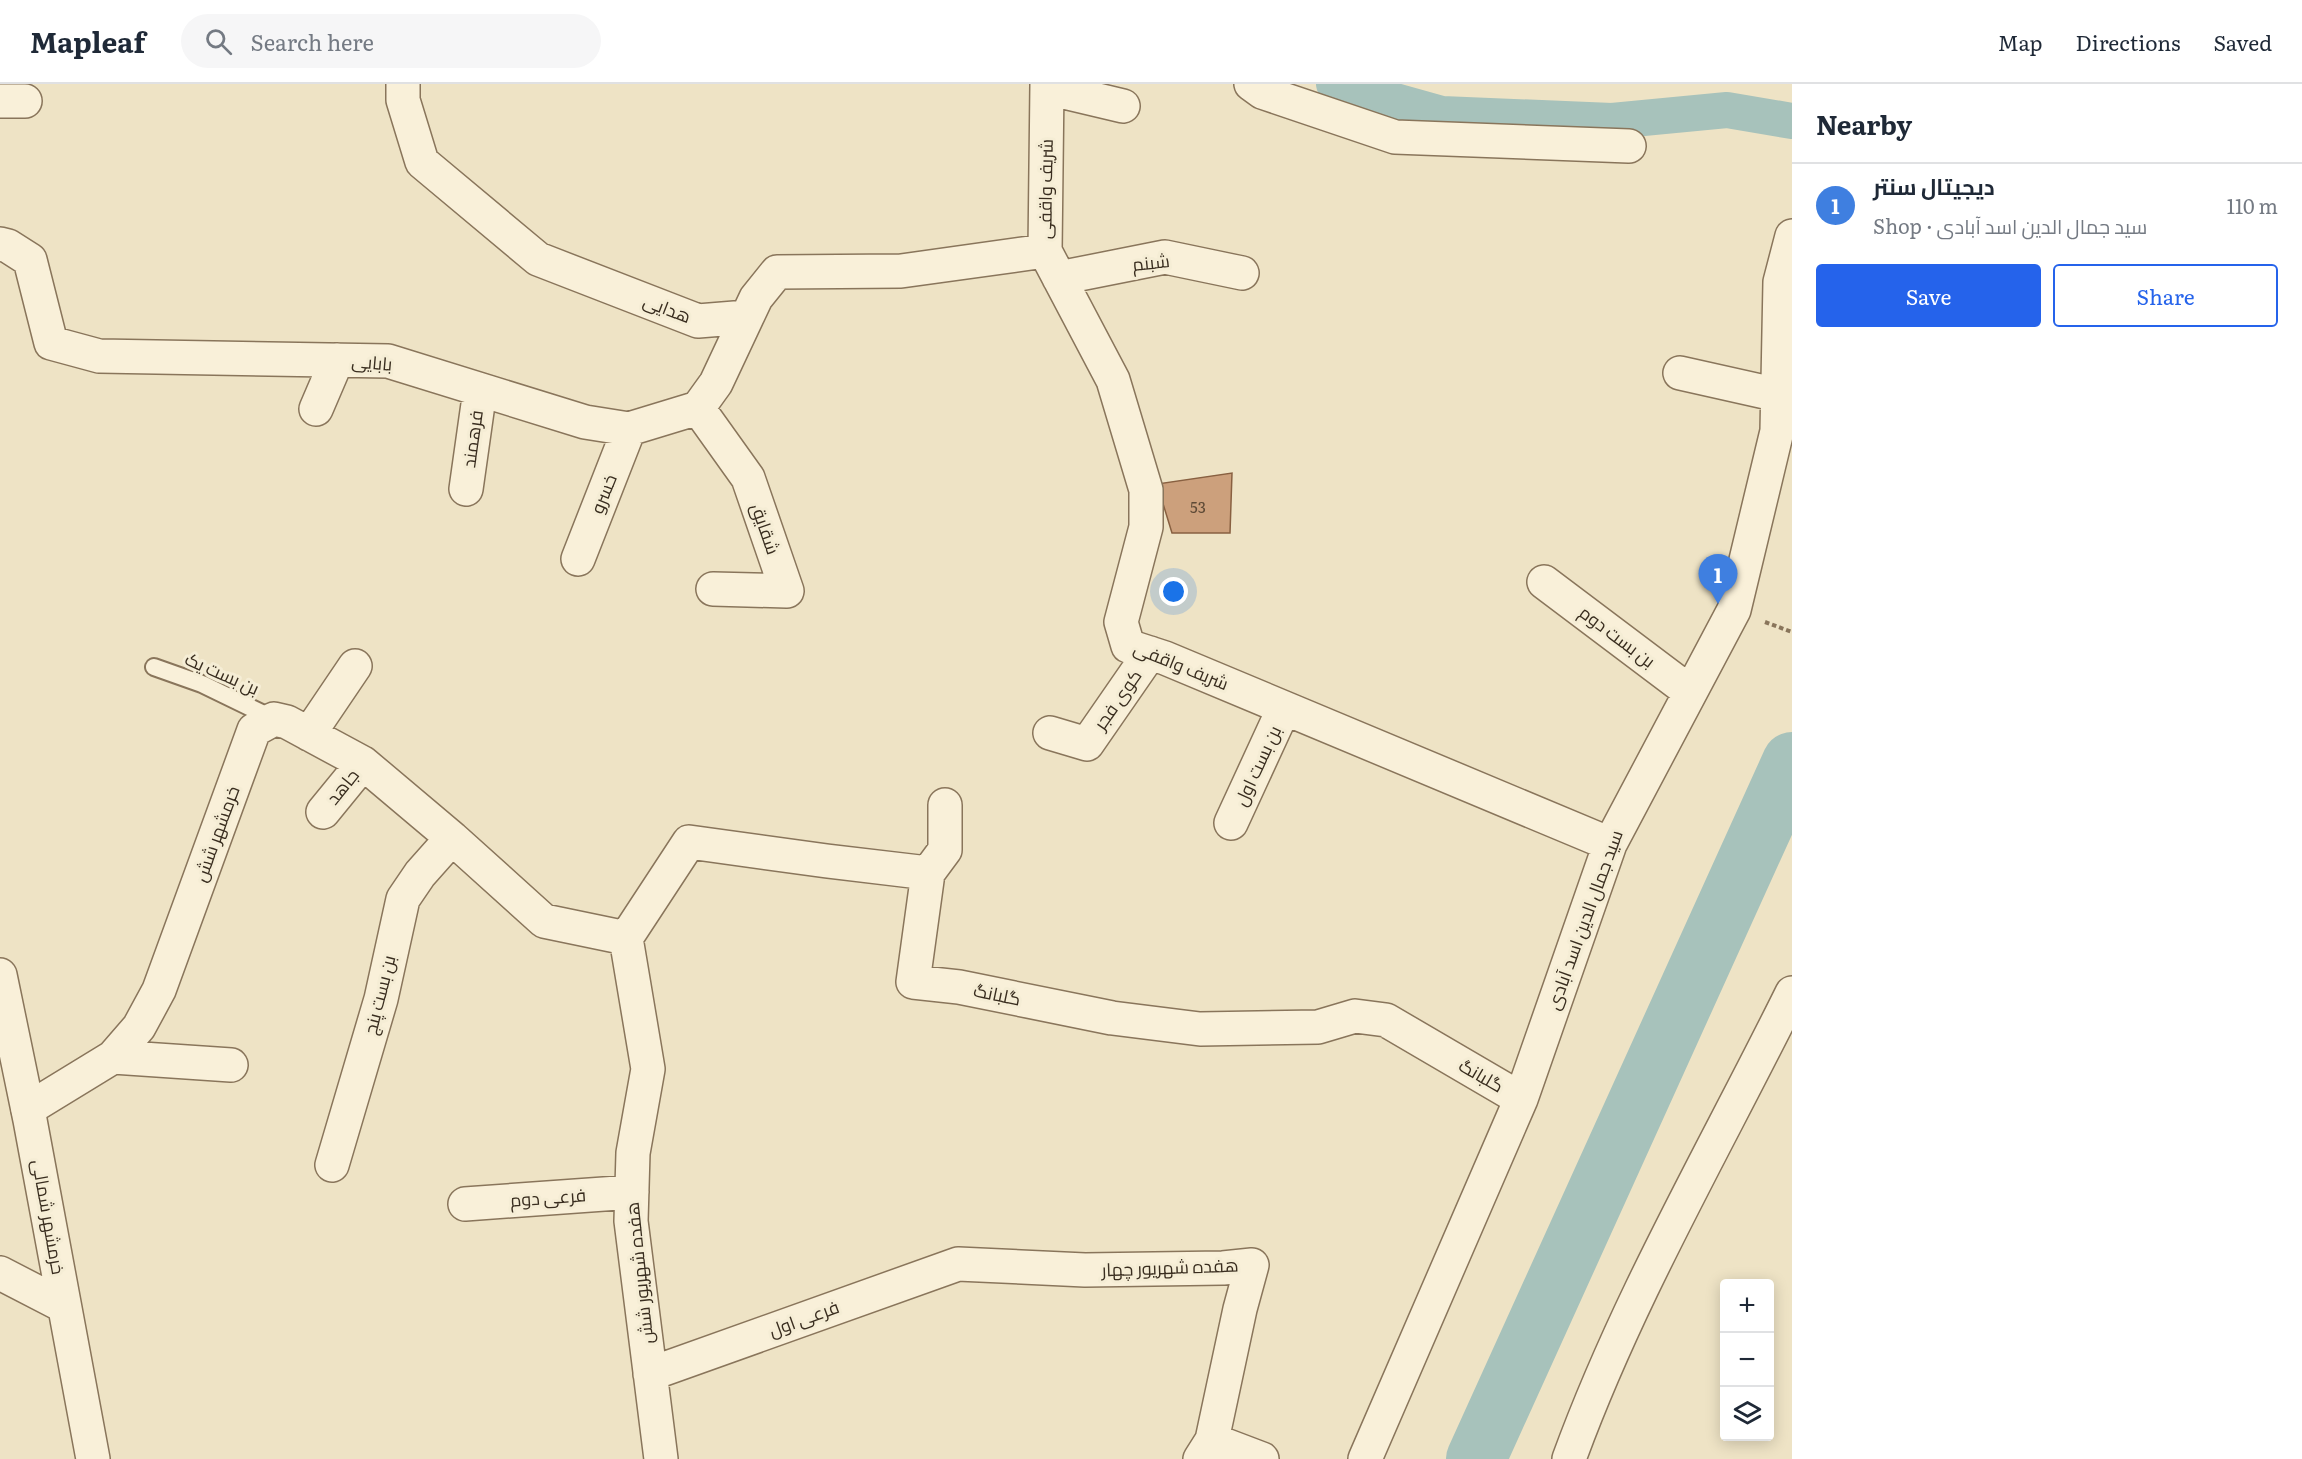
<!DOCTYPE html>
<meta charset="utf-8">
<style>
:root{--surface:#fff;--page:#f6f6f7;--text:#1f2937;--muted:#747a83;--line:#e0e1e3;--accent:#2563eb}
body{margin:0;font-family:Literata,Cairo,serif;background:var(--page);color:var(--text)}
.controls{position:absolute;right:18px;bottom:18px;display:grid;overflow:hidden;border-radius:6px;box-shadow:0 3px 15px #0003}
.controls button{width:54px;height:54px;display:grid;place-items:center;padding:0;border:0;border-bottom:2px solid var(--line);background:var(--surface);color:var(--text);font:30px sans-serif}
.you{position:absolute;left:1174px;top:508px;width:21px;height:21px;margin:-15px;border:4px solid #fff;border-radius:50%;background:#1a73e8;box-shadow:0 0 0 9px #1a73e833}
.badge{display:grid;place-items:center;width:39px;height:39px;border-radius:50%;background:var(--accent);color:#fff;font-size:20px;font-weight:700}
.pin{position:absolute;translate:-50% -50px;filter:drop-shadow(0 2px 3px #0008)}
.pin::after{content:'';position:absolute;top:32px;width:21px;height:18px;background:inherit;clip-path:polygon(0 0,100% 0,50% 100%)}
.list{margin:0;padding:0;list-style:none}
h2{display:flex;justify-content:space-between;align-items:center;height:78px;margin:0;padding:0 24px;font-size:26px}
h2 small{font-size:20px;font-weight:400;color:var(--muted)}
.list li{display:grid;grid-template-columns:39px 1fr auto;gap:18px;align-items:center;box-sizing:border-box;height:84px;padding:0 24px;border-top:2px solid var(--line)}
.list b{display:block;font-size:22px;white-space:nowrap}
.list p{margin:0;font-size:20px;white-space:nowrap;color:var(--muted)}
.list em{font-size:20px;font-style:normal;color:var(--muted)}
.actions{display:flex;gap:12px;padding:18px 24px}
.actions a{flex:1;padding:14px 0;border:2px solid var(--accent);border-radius:6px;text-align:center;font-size:21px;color:var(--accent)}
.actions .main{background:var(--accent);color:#fff}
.icon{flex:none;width:33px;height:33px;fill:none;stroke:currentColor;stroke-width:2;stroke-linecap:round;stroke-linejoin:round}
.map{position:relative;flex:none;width:1792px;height:1375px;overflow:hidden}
header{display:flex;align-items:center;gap:36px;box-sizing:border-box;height:84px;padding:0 30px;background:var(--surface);border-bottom:2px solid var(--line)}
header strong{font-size:28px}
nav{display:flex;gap:33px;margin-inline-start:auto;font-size:21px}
.search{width:420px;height:54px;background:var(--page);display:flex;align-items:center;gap:15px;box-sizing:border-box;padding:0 21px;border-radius:33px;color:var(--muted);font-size:22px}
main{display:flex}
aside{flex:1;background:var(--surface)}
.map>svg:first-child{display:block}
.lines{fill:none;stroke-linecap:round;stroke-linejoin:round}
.canal{stroke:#a7c2bb;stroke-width:36}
.river{stroke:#a7c2bb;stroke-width:60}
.building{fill:#cca07c;stroke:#886041;stroke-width:1.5}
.service-casing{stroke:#89755b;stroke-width:20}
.minor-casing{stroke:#89755b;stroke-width:36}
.tertiary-casing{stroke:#89755b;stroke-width:36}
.path{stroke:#89755b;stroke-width:4;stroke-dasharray:4.5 3;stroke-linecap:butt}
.service{stroke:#f9f0d9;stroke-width:16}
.minor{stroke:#f9f0d9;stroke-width:33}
.tertiary{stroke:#f9f0d9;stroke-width:33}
.labels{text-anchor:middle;stroke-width:6;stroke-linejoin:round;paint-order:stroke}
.number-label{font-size:15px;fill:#5e4a36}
.street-label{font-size:18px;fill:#392d1f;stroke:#f5edd5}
</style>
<header>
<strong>Mapleaf</strong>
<div class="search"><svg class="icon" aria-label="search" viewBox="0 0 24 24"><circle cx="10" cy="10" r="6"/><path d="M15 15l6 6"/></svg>Search here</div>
<nav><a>Map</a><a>Directions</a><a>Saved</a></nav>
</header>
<main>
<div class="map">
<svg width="1792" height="1375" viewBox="0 0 1792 1375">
<rect width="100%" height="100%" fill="#eee3c5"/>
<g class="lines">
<path class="canal" d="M1334,0L1442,30L1612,37L1727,26L1792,37"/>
<path class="river" d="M1476,1375L1792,678"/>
</g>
<path class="building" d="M1232,389L1230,449H1172L1157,400Z"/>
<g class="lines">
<g class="service-casing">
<path id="service" d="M154,583L202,600L274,635"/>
</g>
<g class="minor-casing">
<path id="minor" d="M403,0V16L422,78L538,175L698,237L747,233L756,214L777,188L901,187L1045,167
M1047,0L1045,167L1113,296L1146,406V443L1121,538L1128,562L1165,574L1610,760
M1251,0L1262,8L1395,53L1629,62
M1047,4L1123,22
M0,17H25
M0,160L8,162L30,176L51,259L99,272L388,277L585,338L629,345L698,324L716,299L747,233
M1059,194L1165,173L1242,189
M1680,289L1778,311
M698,324L748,394L787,507L713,505
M316,325L337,276
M466,405L480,306
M578,475L629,345
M1544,498L1690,608
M1050,649L1087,660L1150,569
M309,650L355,582
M323,728L363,679
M1231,739L1284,624
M928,789L945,766V721
M626,854L689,758L827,777L928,789L913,898L959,903L1112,934L1200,945L1318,943L1355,932L1386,936L1521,1015
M626,854L648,985L633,1069L631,1137L661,1375
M113,973L231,981
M28,1025L113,973L139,943L159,906L254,646L274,635L287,638L363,679L452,754L544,837L626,854
M332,1081L381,915L403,815L420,790L452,754
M465,1120L632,1108
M650,1290L958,1180L1085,1186L1223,1184L1252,1181L1240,1225L1212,1356L1200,1375
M1212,1356L1262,1375
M1365,1375L1521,1015L1610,760L1734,526L1777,347L1780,198L1792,152
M1569,1375C1628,1213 1716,1063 1792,909"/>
</g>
<g class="tertiary-casing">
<path id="tertiary" d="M0,891L30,1036L93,1375
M0,1189L64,1222"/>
</g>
<path class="path" d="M1765,538L1792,548"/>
<use href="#service" class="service"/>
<use href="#minor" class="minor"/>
<use href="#tertiary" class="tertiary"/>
</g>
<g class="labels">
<g class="number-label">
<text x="1198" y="429">53</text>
</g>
<g class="street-label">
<text transform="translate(1046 105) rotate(-89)" y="6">شریف واقفی</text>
<text transform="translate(1151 179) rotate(-6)" y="6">شبنم</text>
<text transform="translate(667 225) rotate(21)" y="6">هدایی</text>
<text transform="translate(372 279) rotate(5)" y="6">بابایی</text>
<text transform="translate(473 355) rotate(-82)" y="6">فرهمند</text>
<text transform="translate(604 410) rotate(-68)" y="6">خسرو</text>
<text transform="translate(765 445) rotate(71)" y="6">شقایق</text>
<text transform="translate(1617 553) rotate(37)" y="6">بن بست دوم</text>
<text transform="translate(1181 582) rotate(22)" y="6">شریف واقفی</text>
<text transform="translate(222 590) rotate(24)" y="6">بن بست یک</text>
<text transform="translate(1118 616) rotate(-55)" y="6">کوی فجر</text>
<text transform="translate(1258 682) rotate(-65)" y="6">بن بست اول</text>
<text transform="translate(343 703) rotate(-51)" y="6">جاهد</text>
<text transform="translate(217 750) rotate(-70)" y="6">خرمشهر شش</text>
<text transform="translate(1585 836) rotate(-70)" y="6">سید جمال الدین اسد آبادی</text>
<text transform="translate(380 911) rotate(-76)" y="6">بن بست پنج</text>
<text transform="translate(997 911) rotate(12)" y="6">گلبانگ</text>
<text transform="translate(1481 992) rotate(30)" y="6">گلبانگ</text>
<text transform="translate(548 1114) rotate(-4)" y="6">فرعی دوم</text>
<text transform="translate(48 1133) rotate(80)" y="6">خرمشهر شمالی</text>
<text transform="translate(1170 1184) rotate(-2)" y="6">هفده شهریور چهار</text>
<text transform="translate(640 1189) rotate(-96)" y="6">هفده شهریور شش</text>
<text transform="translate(804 1235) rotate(-20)" y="6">فرعی اول</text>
</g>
</g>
</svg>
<div class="controls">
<button>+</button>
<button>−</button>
<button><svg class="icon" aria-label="layers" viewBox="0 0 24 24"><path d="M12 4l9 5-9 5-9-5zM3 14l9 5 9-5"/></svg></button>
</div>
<div class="you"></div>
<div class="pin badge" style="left:1718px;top:520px;background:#3f7fe0">1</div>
</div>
<aside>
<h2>Nearby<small></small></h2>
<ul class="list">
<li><span class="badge" style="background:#3f7fe0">1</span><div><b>دیجیتال سنتر</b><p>Shop · سید جمال الدین اسد آبادی</p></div><em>110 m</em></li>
</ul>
<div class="actions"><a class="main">Save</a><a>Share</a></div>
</aside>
</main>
